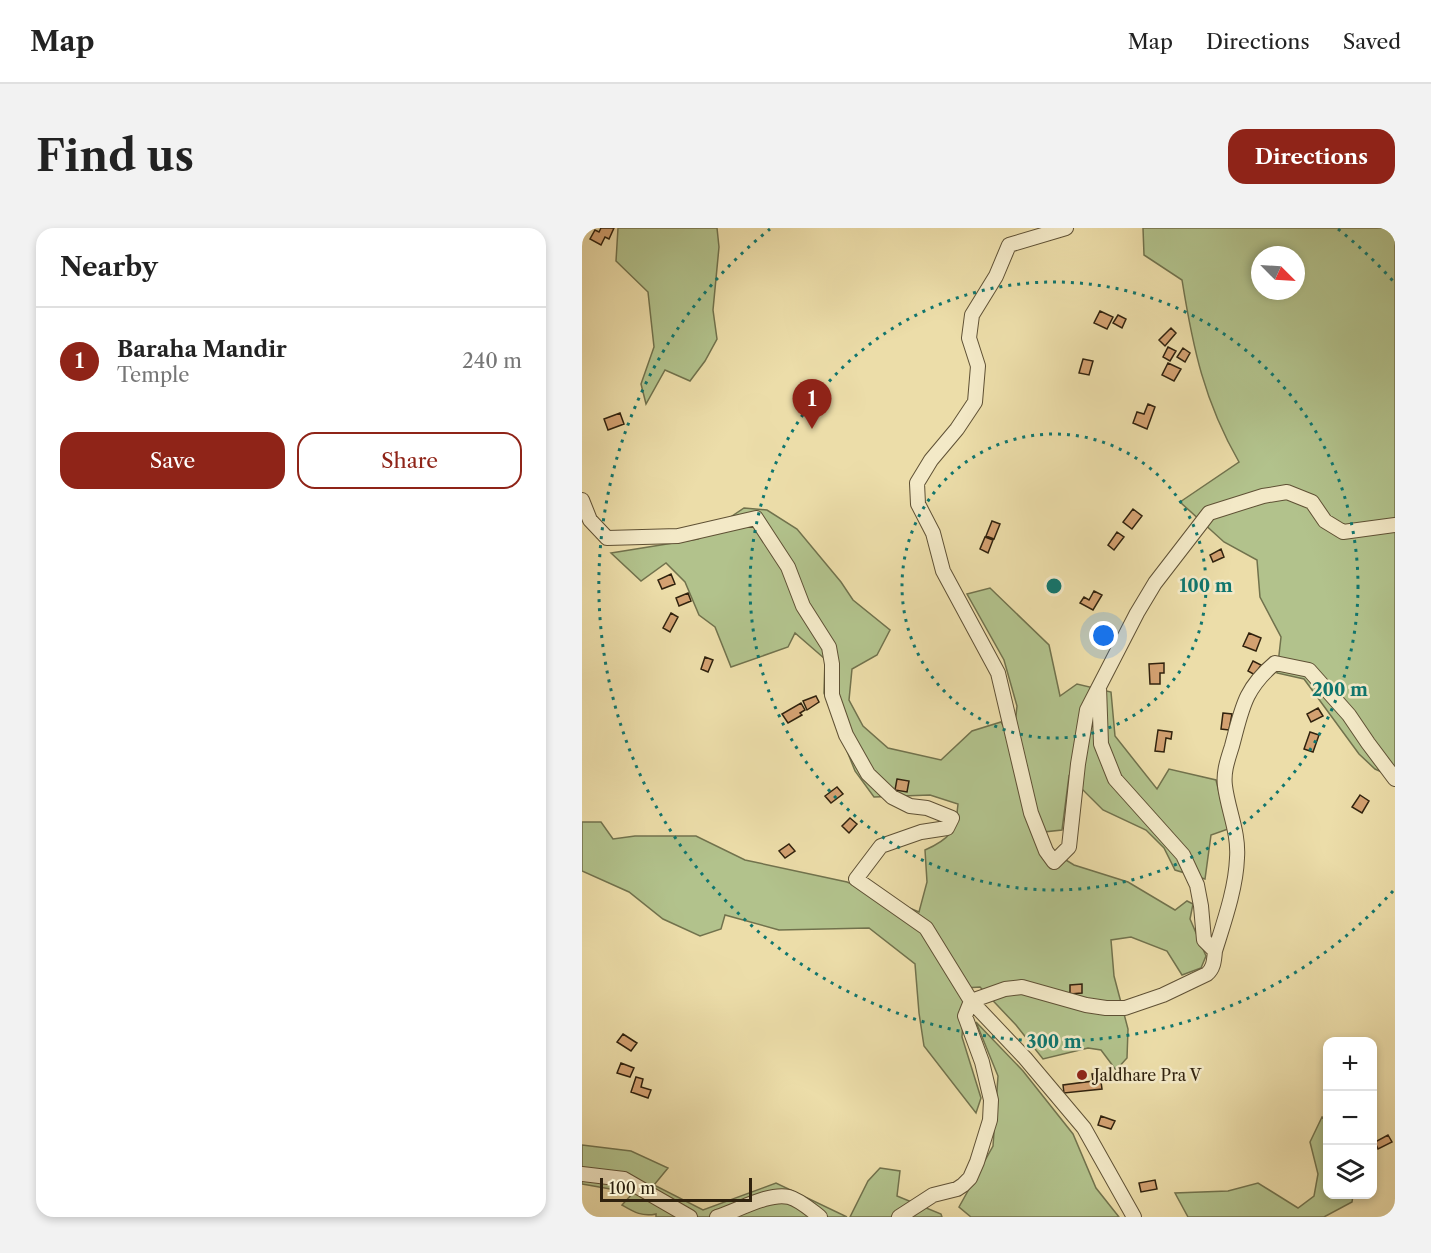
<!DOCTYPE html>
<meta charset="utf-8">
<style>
:root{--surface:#fff;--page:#f2f2f2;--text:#222;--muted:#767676;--line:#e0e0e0;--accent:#8f2418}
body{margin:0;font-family:"Libre Caslon Text",serif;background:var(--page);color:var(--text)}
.controls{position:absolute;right:18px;bottom:18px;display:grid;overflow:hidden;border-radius:12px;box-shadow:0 3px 9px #0003}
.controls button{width:54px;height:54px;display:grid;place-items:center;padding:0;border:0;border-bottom:2px solid var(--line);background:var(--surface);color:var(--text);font:30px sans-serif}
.compass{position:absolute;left:669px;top:18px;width:54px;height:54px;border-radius:50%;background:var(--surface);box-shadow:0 3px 9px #0003;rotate:114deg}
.scale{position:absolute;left:18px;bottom:15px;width:152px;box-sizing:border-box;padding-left:6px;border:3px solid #30220e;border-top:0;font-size:16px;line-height:21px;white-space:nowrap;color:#30220e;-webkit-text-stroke:4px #f3e9c7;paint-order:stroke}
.you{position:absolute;left:522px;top:408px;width:21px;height:21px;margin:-15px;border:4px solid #fff;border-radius:50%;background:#1a73e8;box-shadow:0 0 0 9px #1a73e833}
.badge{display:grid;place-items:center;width:39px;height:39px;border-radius:50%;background:var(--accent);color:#fff;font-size:20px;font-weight:700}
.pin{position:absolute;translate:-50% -50px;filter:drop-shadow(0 2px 3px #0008)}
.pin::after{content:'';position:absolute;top:32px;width:21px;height:18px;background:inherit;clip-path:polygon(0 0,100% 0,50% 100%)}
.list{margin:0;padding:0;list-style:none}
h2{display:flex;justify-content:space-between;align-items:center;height:78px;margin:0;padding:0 24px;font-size:26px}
h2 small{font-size:20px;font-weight:400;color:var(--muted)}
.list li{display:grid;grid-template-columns:39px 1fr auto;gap:18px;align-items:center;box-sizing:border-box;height:108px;padding:0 24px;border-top:2px solid var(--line)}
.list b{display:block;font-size:22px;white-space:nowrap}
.list p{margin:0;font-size:20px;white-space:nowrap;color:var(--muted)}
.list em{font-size:20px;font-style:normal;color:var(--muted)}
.actions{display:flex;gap:12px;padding:18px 24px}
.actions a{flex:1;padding:14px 0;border:2px solid var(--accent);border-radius:18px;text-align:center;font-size:21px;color:var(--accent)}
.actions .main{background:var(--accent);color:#fff}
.icon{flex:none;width:33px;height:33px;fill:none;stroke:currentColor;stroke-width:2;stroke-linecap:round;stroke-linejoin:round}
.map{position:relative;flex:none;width:813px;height:989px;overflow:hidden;border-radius:18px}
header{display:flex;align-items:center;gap:36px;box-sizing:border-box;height:84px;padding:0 30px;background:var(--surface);border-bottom:2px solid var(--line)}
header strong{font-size:28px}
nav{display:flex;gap:33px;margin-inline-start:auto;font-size:21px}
.intro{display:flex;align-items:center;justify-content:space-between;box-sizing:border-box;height:144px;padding:0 36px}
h1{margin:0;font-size:42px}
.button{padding:15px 27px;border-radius:18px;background:var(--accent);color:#fff;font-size:21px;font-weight:700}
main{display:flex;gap:36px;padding:0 36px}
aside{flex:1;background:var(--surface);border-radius:18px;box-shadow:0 3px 9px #0003}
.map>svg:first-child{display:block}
.green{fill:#b2c28c;stroke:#71724d;stroke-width:1.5;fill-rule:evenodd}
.building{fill:#d3a171;stroke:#30220e;stroke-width:1.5}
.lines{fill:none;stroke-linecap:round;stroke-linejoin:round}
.minor-casing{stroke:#5f5135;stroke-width:16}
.minor{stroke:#f3e9c7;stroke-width:14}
.ring{fill:none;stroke:#0f766e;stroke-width:3;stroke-dasharray:3 6}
.poi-dot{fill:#8f2418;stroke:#f3e9c7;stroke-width:2}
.labels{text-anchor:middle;stroke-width:5;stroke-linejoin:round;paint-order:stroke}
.poi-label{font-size:16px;fill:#30220e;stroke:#f3e9c7;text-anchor:start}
.centre{fill:#0f766e;stroke:#f3e9c7;stroke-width:3}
.ring-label{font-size:18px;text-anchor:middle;font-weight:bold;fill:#0f766e;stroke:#f3e9c7;stroke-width:5;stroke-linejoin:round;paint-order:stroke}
</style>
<header>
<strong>Map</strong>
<nav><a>Map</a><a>Directions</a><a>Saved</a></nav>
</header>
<div class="intro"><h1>Find us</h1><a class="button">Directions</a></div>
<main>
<aside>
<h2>Nearby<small></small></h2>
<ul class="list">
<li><span class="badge">1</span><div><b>Baraha Mandir</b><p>Temple</p></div><em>240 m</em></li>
</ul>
<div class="actions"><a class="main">Save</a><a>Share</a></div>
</aside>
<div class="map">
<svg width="813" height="989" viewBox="0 0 813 989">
<rect width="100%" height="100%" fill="#ecdda9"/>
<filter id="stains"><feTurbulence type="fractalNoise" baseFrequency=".00333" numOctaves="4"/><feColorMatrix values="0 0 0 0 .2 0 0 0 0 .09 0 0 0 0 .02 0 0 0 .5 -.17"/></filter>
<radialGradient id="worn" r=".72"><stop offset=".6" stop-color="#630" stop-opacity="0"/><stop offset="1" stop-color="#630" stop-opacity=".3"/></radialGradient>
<path class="green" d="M36,0H135L137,19L131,82L135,111L123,133L108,153L83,142L64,176L59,156L72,119L66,64L34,33Z
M561,0H813V550L793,541L777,526L722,451L695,445L699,409L678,369L675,332L642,314L598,274L657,234C622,173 611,120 600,52L562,27ZM678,27H714V63H678Z
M162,280L185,282L215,301L259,354L271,372L308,402L295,427L270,441L267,472L281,498L306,520L359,532L390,503L419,494L431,515L435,478L422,432L385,366L408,360L467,417L478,468L495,456L529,464L533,508L575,561L587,541L634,552L646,601L629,607L623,651L593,642L582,620L564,602L521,582L487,548L480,602L462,604L469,623L492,637L546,654L593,682L605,673L611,676L608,691L624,728L619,740L600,747L585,723L549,709L529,712L532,748L546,801L545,830L534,842L519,822L506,820L461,831L434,797L398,759L383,760L380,809L399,870L394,885L342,818L337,785L333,736L287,700L197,702L143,687L139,701L118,708L81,691L47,664L0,643V594H19L31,611L53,608H114L163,632L265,654L337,684L345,654L343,622C368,611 374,603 376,576L348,567L292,569L273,543L242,465L243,431L213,405L206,419L149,439L133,399L117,387L103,354L84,335L59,353L29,325L116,311Z
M394,794L441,843L491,906L514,960L537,989H389L377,979L411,918L416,848Z
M740,889L745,892L746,966L771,967L770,974L742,989H606L593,965L646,963L676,955L716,980L732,968L736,946L728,914Z
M0,917L49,923L86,940L72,957L121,982L194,955L265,989H74V986C60,989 52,984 40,977L51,965L0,956Z
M298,940L318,943L315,968L359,986L360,989H268L286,953Z"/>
<path class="building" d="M19,0H32L27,11L23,9L19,17L8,11L13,2L17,4Z
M518,83L531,89L525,101L512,95Z
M536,87L544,91L540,100L531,95Z
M589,100L594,105L583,118L577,112Z
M586,119L594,123L588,133L581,129Z
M601,120L608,125L603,134L595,129Z
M501,131L511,133L507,147L497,145Z
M586,135L599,141L592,153L580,147Z
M566,176L573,179L565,201L551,195L555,184L562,186Z
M38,185L42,196L26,202L22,191Z
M551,281L560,288L550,301L541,294Z
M410,293L418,296L412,311L404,308Z
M535,304L542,309L532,322L526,317Z
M403,309L411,312L406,325L398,321Z
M639,321L642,329L631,334L628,327Z
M89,346L93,356L80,361L76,352Z
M512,363L520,367L511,382L498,375L502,369L507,372Z
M106,365L109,373L97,378L94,370Z
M89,385L96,389L88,404L81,400Z
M667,405L679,410L674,423L661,418Z
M123,429L131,432L126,444L119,441Z
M671,433L679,437L673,447L666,443Z
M582,435V445H578V456H568L567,436Z
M234,468L237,474L225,482L221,473Z
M219,475L223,482L218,485L220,487L206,495L200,486Z
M736,480L741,488L729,494L725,486Z
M641,485L650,486L647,502L639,501Z
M576,502L590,504L589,511L584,510L582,524L573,523Z
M728,504L737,507L731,524L722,521Z
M315,551L327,553L325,564L313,562Z
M255,559L261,566L249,575L243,568Z
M778,567L787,573L780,585L770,579Z
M268,590L275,596L267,605L260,598Z
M207,616L213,623L203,630L197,623Z
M500,756V765L488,766V757Z
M41,806L55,815L49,823L35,814Z
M39,835L52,840L48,849L35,845Z
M529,844L530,853L519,854L520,861L482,865L481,857L511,853L510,846Z
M54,849L61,851L59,859L69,862L66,870L49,864Z
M519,888L533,893L529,901L516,897Z
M806,907L810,914L796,921L793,914Z
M573,952L575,961L559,964L557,955Z"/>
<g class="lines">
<g class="minor-casing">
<path id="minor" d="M484,0L427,17L414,48L390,87L387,110L396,138L393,174L375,201L349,232L335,255L336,276L351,305L361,343L416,445L449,585L464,623L472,634L487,619L496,536L505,482L555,385L573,355L627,285L681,268L705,264L730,274L743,293L761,304L813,297
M0,272L8,292L25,310L96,308L174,290L206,339L221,378L247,419L250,436V467L264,507L286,546L310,569L328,578L345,580L370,590L365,600L339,604L299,618L274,651L344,700L389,773L443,830L502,900L552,989
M633,723C642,694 654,660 655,630C657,605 646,582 643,558C641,544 646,531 650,518C660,481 662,461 693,435L727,442L767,487L786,515L813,551
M0,946L42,951L108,989
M135,989C155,983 187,964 207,969C218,972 229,982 238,989
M317,989L351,967L375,961L381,957L388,950L395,934L408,892L409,872L400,834L383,788L389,773L423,761L440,759L504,777L524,780H543L581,767L625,746C632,740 632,732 633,723L622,712L619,678L615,657L601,627L533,551L519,516L517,459"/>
</g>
<use href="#minor" class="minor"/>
</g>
<g class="ring">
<circle cx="472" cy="358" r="152"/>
<circle cx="472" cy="358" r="304"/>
<path d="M811 663A456 456 0 1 1 188 1M756 1A456 456 0 0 1 811 53"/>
</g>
<circle class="poi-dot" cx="500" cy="847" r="6"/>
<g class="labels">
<g class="poi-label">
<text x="512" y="853">Jaldhare Pra V</text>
</g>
</g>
<circle cx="472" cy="358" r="9" class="centre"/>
<g class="ring-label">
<text x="624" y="364">100 m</text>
<text x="758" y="468">200 m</text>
<text x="472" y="820">300 m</text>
</g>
<rect width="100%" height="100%" filter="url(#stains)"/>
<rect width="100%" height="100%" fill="url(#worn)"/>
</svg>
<div class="controls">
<button>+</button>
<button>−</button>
<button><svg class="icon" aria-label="layers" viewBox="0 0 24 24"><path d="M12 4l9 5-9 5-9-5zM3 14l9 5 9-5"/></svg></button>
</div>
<svg class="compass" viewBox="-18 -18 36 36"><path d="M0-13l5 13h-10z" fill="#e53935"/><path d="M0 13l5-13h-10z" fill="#767676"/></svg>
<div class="scale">100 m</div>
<div class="you"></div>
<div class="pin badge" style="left:230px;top:201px">1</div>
</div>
</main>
